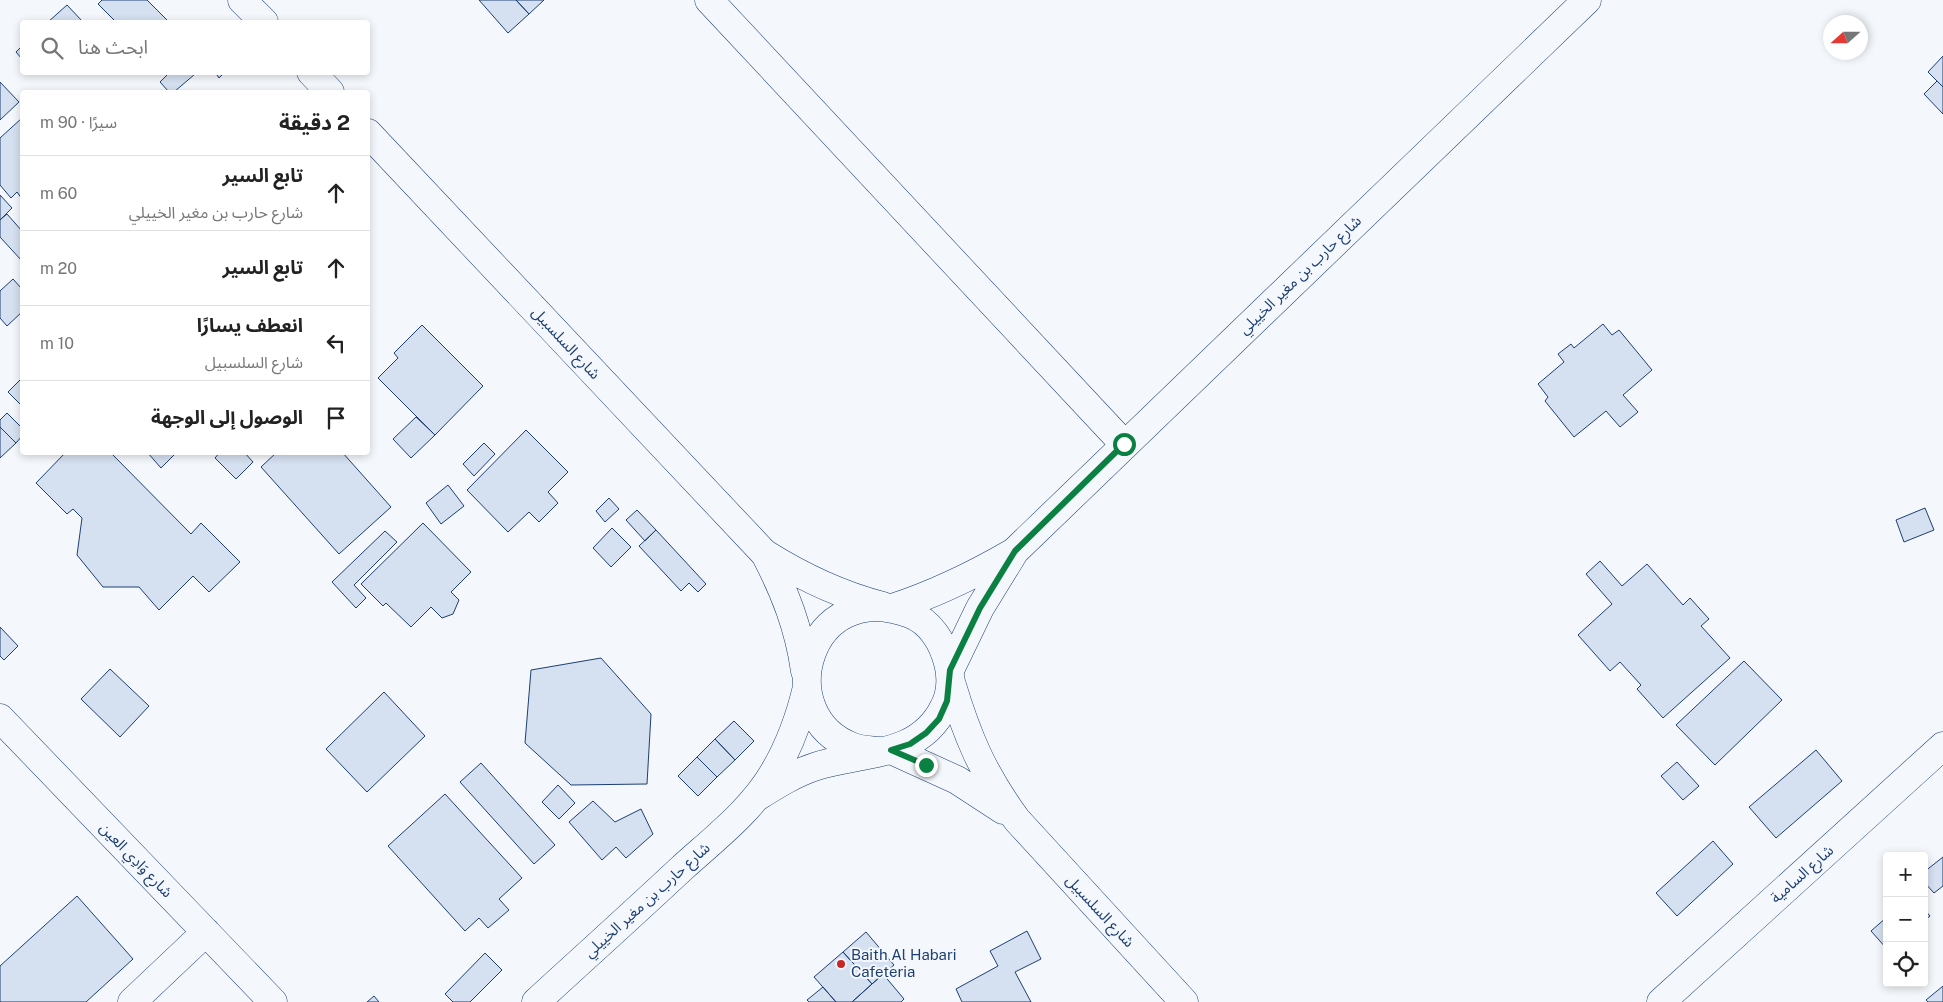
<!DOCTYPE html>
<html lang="ar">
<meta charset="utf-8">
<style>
:root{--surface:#fff;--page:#f6f6f6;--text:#222;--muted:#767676;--line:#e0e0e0}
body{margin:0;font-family:"Public Sans","Noto Sans Arabic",sans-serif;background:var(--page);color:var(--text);direction:rtl}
.controls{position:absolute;right:15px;bottom:15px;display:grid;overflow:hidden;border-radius:5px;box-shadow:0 2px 8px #0003}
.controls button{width:45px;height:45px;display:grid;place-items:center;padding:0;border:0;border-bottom:1px solid var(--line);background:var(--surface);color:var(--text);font:25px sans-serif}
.compass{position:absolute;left:1823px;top:15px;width:45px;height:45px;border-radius:50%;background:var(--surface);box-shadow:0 2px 8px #0003;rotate:249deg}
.stop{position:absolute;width:15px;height:15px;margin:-11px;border:4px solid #0b8043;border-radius:50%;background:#fff}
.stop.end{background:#0b8043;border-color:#fff;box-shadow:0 1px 5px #0008}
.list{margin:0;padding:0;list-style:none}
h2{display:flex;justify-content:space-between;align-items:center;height:65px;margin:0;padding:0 20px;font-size:21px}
h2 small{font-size:16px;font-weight:400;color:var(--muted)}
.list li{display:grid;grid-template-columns:32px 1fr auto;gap:15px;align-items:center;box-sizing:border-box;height:75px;padding:0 20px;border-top:1px solid var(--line)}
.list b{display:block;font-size:19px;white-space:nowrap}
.list p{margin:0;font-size:16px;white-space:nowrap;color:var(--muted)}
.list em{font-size:16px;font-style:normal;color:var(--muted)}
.icon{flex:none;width:28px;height:28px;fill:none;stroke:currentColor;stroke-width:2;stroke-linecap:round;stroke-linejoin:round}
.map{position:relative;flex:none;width:1943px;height:1002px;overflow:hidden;direction:ltr}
.search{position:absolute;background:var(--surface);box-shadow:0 2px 8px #0003;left:20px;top:20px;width:350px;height:55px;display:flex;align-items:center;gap:12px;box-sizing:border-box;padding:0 18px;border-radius:5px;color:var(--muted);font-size:19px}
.panel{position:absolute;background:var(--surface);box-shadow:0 2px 8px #0003;left:20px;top:90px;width:350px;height:365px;border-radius:5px;direction:rtl}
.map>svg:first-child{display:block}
.building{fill:#d5e0f0;stroke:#1d3f73}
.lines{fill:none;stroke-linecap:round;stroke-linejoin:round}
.street-casing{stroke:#1d3f73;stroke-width:29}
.street{stroke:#f4f7fb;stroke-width:28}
.route{stroke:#0b8043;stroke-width:6}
.poi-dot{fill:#c62828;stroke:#f4f7fb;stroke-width:2}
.labels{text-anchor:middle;stroke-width:4;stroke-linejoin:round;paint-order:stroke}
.street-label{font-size:15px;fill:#1d3f73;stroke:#f4f7fb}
.poi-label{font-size:15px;fill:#1d3f73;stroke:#f4f7fb;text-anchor:start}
</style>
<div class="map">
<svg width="1943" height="1002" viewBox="0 0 1943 1002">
<rect width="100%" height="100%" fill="#f4f7fb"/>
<path class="building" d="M102,0H147L169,22H116L98,4Z
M479,0H516L529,14L508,33Z
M516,0H544L529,14Z
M67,5L83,22H48Z
M22,46V59L16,52Z
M1943,56V87L1928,72Z
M170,72H194L195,74L174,92H169L160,82Z
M215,72H225L219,78Z
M1937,81L1943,87V114L1924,94Z
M0,82L19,102L0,120Z
M22,118V199L17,192L11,198L0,185V138Z
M0,195L12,208L0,220Z
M7,214L22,231V261L0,237V220Z
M13,279L22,289V312L7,326L0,318V291Z
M1603,324L1612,335L1619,330L1652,370L1623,395L1638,412L1620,427L1606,411L1574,437L1545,401L1548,397L1538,384L1564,362L1558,354L1571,344L1574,348Z
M422,325L483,386L435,435L378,378L398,358L394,353Z
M22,378V406L8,392Z
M7,413L22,428V436L16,443L0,427V420Z
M416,417L435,435L411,458L393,439Z
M0,427L16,443L0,458Z
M526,430L568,472L548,492L558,503L539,522L529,512L508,532L467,490Z
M484,443L495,454L474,476L463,464Z
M66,452H110L191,534L201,523L240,562L209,592L193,576L159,610L139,587H103L77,555L82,518L73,509L67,514L36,483Z
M147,452H177L161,468Z
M220,452H244L253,462L236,479L215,458Z
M277,452H342L391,507L339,554L261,467Z
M448,485L464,506L441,524L426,503Z
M609,498L619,509L605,522L596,511Z
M1925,508L1934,530L1904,542L1896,520Z
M637,510L656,530L645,541L626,520Z
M423,523L471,572L451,592L459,600L453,614L442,618L431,607L411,627L386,603L383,606L361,584Z
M612,528L631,547L611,567L593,548Z
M656,530L706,584L698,592L689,583L681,591L639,546Z
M385,531L397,542L354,585L366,598L356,608L332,582Z
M1600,561L1622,586L1647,564L1683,605L1690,598L1709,619L1701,626L1730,658L1663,718L1637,689L1641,685L1620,662L1610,671L1578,635L1612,604L1586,574Z
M0,627L18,646L4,660L0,656Z
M601,658L651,714L647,784L571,785L525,743L531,670Z
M1744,661L1782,700L1715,765L1676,725Z
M110,669L149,706L120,737L81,699Z
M384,692L425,736L367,792L326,749Z
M734,721L754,741L735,760L715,739Z
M715,739L735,760L717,777L697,757Z
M1816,750L1842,781L1776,838L1749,807Z
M697,757L717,777L698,796L678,776Z
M1677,762L1699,786L1683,800L1661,776Z
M481,763L555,845L534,864L460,782Z
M558,785L575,803L559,819L542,802Z
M445,794L522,878L499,899L509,910L488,928L479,918L465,931L388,846Z
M593,801L615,822L641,809L653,834L626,858L616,847L602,860L569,822Z
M1713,841L1733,864L1677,916L1656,893Z
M1943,857V886L1934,893L1924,882V872Z
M77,896L133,959L86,1002H0V966Z
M1924,909L1930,916L1924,921Z
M1887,917V949L1871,931Z
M1027,931L1041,959L1015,972L1031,1002H962L956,989L998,966L990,951Z
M866,932L894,965L872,984L843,952Z
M843,952L872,984L852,1002H836L814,977Z
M485,953L502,970L470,1002H453L445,994Z
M883,974L904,999L901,1002H852Z
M1943,986V1002H1928L1926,1000Z
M823,987L836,1002H809L807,1000Z
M374,996L379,1002H367Z"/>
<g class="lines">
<g class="street-casing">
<path id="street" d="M242,0L264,22
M709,0L1124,444
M311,72L330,92
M368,133L764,553C802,577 840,595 883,606
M765,554C785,592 799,628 805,671
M892,608C935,594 974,575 1012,553
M950,670L980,608L1015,551L1587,0
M951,682C967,736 983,774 1017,820L1184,1002
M0,718L273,1002
M891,750L957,780L1003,810
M757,797C776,785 795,773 817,766C864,752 920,757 944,707C951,694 952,677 948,663C943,643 931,622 910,614C807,575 769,716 853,747C861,750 871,750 879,751
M132,1002L206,932
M536,1002C585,957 634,913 682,868C714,839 752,810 774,772C790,745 800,717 807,687
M1661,1002L1943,746"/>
</g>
<use href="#street" class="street"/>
</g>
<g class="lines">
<path class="route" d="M926,765L891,750L910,744L926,733L939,719L947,701L950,670L980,608L1015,551L1124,444"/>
</g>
<circle class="poi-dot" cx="841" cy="964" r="5"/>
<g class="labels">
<g class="street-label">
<text transform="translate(1300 275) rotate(-44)" y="5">شارع حارب بن مغير الخييلي</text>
<text transform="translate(566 343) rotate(47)" y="5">شارع السلسبيل</text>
<text transform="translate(136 860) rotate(46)" y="5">شارع وَادِي العين</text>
<text transform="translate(1802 874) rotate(-42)" y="5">شارع السامية</text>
<text transform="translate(647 900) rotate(-42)" y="5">شارع حارب بن مغير الخييلي</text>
<text transform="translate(1100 911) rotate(47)" y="5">شارع السلسبيل</text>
</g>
<g class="poi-label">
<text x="851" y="960">Baith Al Habari<tspan x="851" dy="17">Cafeteria</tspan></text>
</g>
</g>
</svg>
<div class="controls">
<button>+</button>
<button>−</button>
<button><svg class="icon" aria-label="locate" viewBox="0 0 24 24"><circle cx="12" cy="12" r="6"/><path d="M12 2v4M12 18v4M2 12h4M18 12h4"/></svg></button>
</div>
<svg class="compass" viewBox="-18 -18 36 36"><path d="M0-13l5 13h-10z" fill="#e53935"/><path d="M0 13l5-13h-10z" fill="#767676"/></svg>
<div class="stop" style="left:1124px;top:444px"></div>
<div class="stop end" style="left:926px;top:765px"></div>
<div class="search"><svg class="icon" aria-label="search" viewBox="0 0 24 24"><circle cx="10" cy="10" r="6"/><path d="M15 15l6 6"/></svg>ابحث هنا</div>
<section class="panel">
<h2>2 دقيقة<small>سيرًا · 90 m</small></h2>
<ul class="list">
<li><svg class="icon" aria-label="ahead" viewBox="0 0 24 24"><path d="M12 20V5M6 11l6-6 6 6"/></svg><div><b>تابع السير</b><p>شارع حارب بن مغير الخييلي</p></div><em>60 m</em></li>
<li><svg class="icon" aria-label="ahead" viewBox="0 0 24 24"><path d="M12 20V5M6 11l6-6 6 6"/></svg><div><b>تابع السير</b></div><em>20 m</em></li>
<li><svg class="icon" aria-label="left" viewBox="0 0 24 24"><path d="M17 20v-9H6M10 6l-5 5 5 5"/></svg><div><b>انعطف يسارًا</b><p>شارع السلسبيل</p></div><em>10 m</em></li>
<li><svg class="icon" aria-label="arrive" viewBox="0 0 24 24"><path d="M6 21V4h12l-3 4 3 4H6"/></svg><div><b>الوصول إلى الوجهة</b></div></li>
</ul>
</section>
</div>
